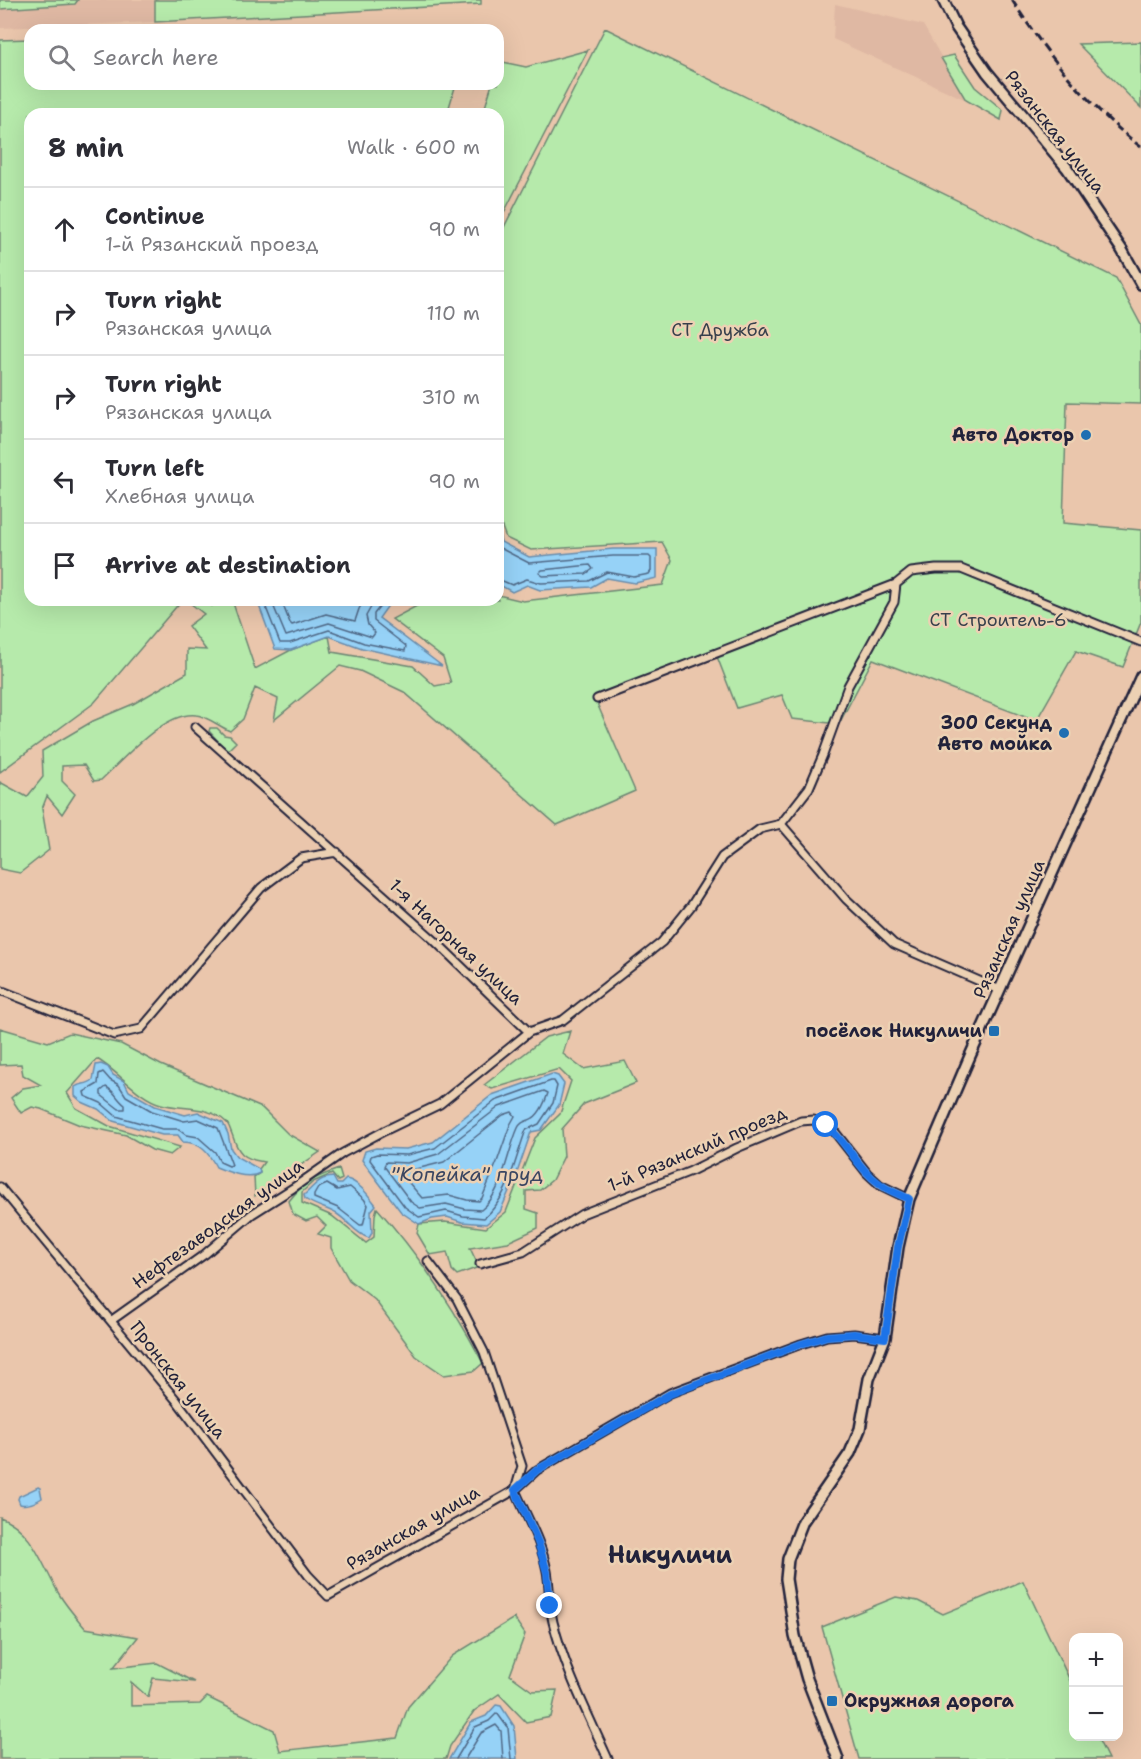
<!DOCTYPE html>
<meta charset="utf-8">
<style>
:root{--surface:#fff;--page:#f2f2f3;--text:#2b2b33;--muted:#7c7c81;--line:#e1e1e2}
body{margin:0;font-family:"Shantell Sans",sans-serif;background:var(--page);color:var(--text)}
.controls{position:absolute;right:18px;bottom:18px;display:grid;overflow:hidden;border-radius:12px;box-shadow:0 6px 24px #0002}
.controls button{width:54px;height:54px;display:grid;place-items:center;padding:0;border:0;border-bottom:2px solid var(--line);background:var(--surface);color:var(--text);font:30px sans-serif}
.stop{position:absolute;width:18px;height:18px;margin:-14px;border:4px solid #1a73e8;border-radius:50%;background:#fff}
.stop.end{background:#1a73e8;border-color:#fff;box-shadow:0 2px 6px #0008}
.list{margin:0;padding:0;list-style:none}
h2{display:flex;justify-content:space-between;align-items:center;height:78px;margin:0;padding:0 24px;font-size:26px}
h2 small{font-size:20px;font-weight:400;color:var(--muted)}
.list li{display:grid;grid-template-columns:39px 1fr auto;gap:18px;align-items:center;box-sizing:border-box;height:84px;padding:0 24px;border-top:2px solid var(--line)}
.list b{display:block;font-size:22px;white-space:nowrap}
.list p{margin:0;font-size:20px;white-space:nowrap;color:var(--muted)}
.list em{font-size:20px;font-style:normal;color:var(--muted)}
.icon{flex:none;width:33px;height:33px;fill:none;stroke:currentColor;stroke-width:2;stroke-linecap:round;stroke-linejoin:round}
.map{position:relative;flex:none;width:1141px;height:1759px;overflow:hidden}
.search{position:absolute;background:var(--surface);box-shadow:0 6px 24px #0002;left:24px;top:24px;width:480px;height:66px;display:flex;align-items:center;gap:15px;box-sizing:border-box;padding:0 21px;border-radius:18px;color:var(--muted);font-size:22px}
.panel{position:absolute;background:var(--surface);box-shadow:0 6px 24px #0002;left:24px;top:108px;width:480px;height:498px;border-radius:18px}
.map>svg:first-child{display:block}
.built{fill:#dfb8a3}
.green{fill:#b6eaab;stroke:#6c8673;stroke-width:1.5}
.water{fill:#96d2f7;stroke:#688cac;stroke-width:1.5}
.lines{fill:none;stroke-linecap:round;stroke-linejoin:round}
.shore{stroke:#506886;stroke-width:1.5}
.minor-casing{stroke:#22223b;stroke-width:11}
.tertiary-casing{stroke:#22223b;stroke-width:14}
.minor{stroke:#ecd1b3;stroke-width:7}
.tertiary{stroke:#ecd1b3;stroke-width:9}
.rail{stroke:#22223b;stroke-width:3;stroke-dasharray:9 4.5;stroke-linecap:butt}
.route{stroke:#1a73e8;stroke-width:8}
.poi-dot{fill:#1f6fb2;stroke:#ecd1b3;stroke-width:2}
.labels{text-anchor:middle;stroke-width:5;stroke-linejoin:round;paint-order:stroke}
.street-label{font-size:18px;fill:#22223b;stroke:#ecd1b3}
.park-label{font-size:18px;fill:#38404c;stroke:#ecd1b3}
.poi-label{font-size:18px;font-weight:bold;fill:#22223b;stroke:#ecd1b3;text-anchor:end}
.water-label{font-size:20px;font-style:italic;fill:#394561;stroke:#ecd1b3}
.district-label{font-size:24px;font-weight:bold;fill:#22223b;stroke:#ecd1b3}
</style>
<div class="map">
<svg width="1141" height="1759" viewBox="0 0 1141 1759">
<rect width="100%" height="100%" fill="#eac6ac"/>
<filter id="ink" filterUnits="userSpaceOnUse"><feTurbulence type="fractalNoise" baseFrequency=".0167" numOctaves="2"/><feDisplacementMap in="SourceGraphic" scale="12" xChannelSelector="R" yChannelSelector="G"/><feConvolveMatrix kernelMatrix="1 2 1 2 8 2 1 2 1" color-interpolation-filters="sRGB"/></filter>
<g filter="url(#ink)">
<path class="built" d="M0,0H155V22L0,28Z
M835,4L923,25L966,100L833,39Z"/>
<path class="green" d="M0,0H78L75,4L0,9Z
M155,0H481V4L155,22Z
M605,28L1116,278L1141,325V404L1067,402L1063,523L1141,530V622L1123,667L1076,651L1036,721L873,659L839,724L792,719L782,695L737,708L716,654L596,701L635,791L557,825L404,692L360,671L340,666L274,720L278,699L255,688L243,719L230,731C220,727 207,716 196,715C164,711 123,760 101,780L94,781L84,765L62,766V781L75,794L62,814L47,796L42,809L49,850L20,873L0,869V782L27,797L43,777L42,751L93,721L133,704L187,673V649L206,650L188,626L204,614L190,603L193,600H210L212,606L220,600H232L255,669L291,650L329,636L332,652L413,666L435,686L451,683L443,658L392,619L428,600H498V595L523,601L663,585L672,560L662,542L531,550L506,538L498,516V239Z
M30,39V84H456L447,114H30V600H182L94,703L0,772V40Z
M1141,42V108L1078,44Z
M588,50L498,224V114H483L492,84H498V61L526,67Z
M954,55L975,87L1003,110L1001,120L966,100L941,58Z
M210,728H217L224,735L230,736L236,742L227,751L209,731Z
M0,1028L48,1042L70,1033L121,1044L161,1065L262,1108L288,1134L320,1152L255,1196L254,1177L260,1173L259,1169L264,1162C243,1159 238,1153 232,1134C230,1130 229,1124 226,1122C209,1105 183,1110 161,1104C138,1098 118,1071 97,1059L67,1093L76,1108L109,1126L180,1147L170,1155L152,1150L126,1135L80,1125L41,1109L32,1107L21,1113L11,1098L23,1088L41,1085L23,1075L21,1064L0,1065Z
M570,1031L563,1054L583,1069L625,1061L636,1083L584,1104L562,1129L564,1156L552,1180L540,1190L526,1191V1209L538,1213V1228L508,1242L470,1248L479,1267L457,1275L452,1270L447,1252L430,1255L417,1233L419,1224L445,1222L486,1228L506,1212L535,1138L560,1114L571,1081L559,1069L492,1089L484,1085L546,1037Z
M339,1169L342,1179L338,1181L332,1174L313,1182L302,1192V1203L332,1216L366,1243L374,1237L375,1215L377,1208C419,1255 454,1308 483,1363L474,1371L444,1375L416,1356L375,1300L349,1280L331,1248V1238L318,1234L326,1226L317,1217L306,1221L293,1214L289,1201C306,1179 315,1178 339,1169Z
M0,1517C33,1529 43,1567 59,1594C66,1606 76,1617 85,1628L138,1637L113,1668L157,1663L194,1682L153,1678L148,1697L131,1682V1706L200,1704L207,1697L274,1730L280,1751L397,1738L408,1707L452,1656L514,1618L525,1634L510,1675L532,1691L557,1690L551,1717L526,1722L499,1694L474,1711L450,1746L446,1759H0Z
M1023,1581L1073,1687L1074,1736L1097,1737L1108,1759H859L822,1627L896,1597L918,1601L943,1614Z"/>
<path class="water" d="M498,528L501,542L529,557L613,549H657V578L635,583L607,578L591,587L540,590L527,585L512,592L498,584Z
M257,600H392L379,618L442,666L362,648L329,636L291,650L275,649Z
M101,1064L108,1067L113,1075L124,1081L129,1091L155,1106L185,1115L198,1112L223,1123L228,1134L231,1149L237,1157L259,1169L260,1173C248,1180 228,1172 216,1167C209,1153 200,1142 183,1142L178,1135H162L113,1121L98,1109L82,1102L75,1096V1087C81,1083 87,1085 93,1080L96,1065Z
M552,1074L558,1076L564,1084L559,1105L541,1130L531,1132L518,1170L500,1212L486,1224L462,1222L447,1217L432,1219L419,1224L401,1212L362,1160L365,1151L376,1148L406,1149L433,1142L492,1095Z
M333,1177L337,1184H341L346,1179C358,1181 369,1196 376,1205L371,1211L372,1233L369,1238C357,1235 348,1221 337,1214C327,1208 315,1206 305,1199L304,1195C315,1186 317,1178 333,1177Z
M38,1487L40,1488L42,1498C36,1502 27,1506 20,1504L18,1499L19,1496Z
M496,1705L501,1706L514,1726L517,1759H449L471,1722L486,1716Z"/>
<g class="lines">
<path class="shore" d="M498,547L529,563L613,556H649L651,558V571L649,574L634,577L607,572L589,581L541,583L527,579L512,585L498,579
M590,565L593,569L586,574L543,576L539,573L542,570Z
M263,600L280,643H290L329,630L364,643L405,651L406,646L374,621V614L385,600
M271,600L286,636L329,623L372,637L375,633L368,625L366,616L375,600
M281,600L290,623L292,625L326,614L355,621L359,609L364,600
M103,1072L110,1080L119,1085L126,1096L152,1111L184,1121L198,1119L218,1128L232,1165L229,1166L220,1162L215,1152L198,1137L187,1135L179,1129H162L116,1116L101,1103L85,1096L84,1092L98,1084L99,1074Z
M551,1081H554L557,1086L553,1103L539,1124L526,1130C515,1158 509,1198 484,1218L463,1216L446,1211L419,1217L405,1207L370,1160L371,1156L377,1154L407,1155L435,1148L495,1101Z
M106,1087C115,1091 117,1099 125,1105V1109H119L101,1095V1091Z
M544,1091L548,1093C546,1100 540,1114 533,1118C527,1122 522,1120 518,1128C507,1152 503,1193 481,1210L465,1209L446,1204L420,1208L411,1202L384,1166L386,1162L407,1163L438,1154L499,1107Z
M512,1112L515,1116L510,1125L497,1162L482,1198L479,1201L467,1200L449,1195L422,1198L403,1176L404,1172L444,1162L503,1115Z
M327,1184L337,1190L350,1187L364,1199L368,1205L363,1225H360L338,1208L314,1198V1195L318,1188Z
M456,1759L475,1727L489,1721L497,1713L508,1728L511,1759
M465,1759L481,1733L496,1725L501,1731L503,1759"/>
<g class="minor-casing">
<path id="minor" d="M597,699L896,584L911,572L936,569H961L1141,642
M195,727L434,940L529,1032
M781,824L846,899L894,944L1000,990
M0,990L114,1035L141,1029L261,888L301,858L337,852
M0,1187L177,1401L308,1575L328,1596L515,1490L537,1470L670,1393L801,1344L827,1336L854,1334L885,1338
M428,1261L457,1299L484,1352L522,1466L515,1490
M480,1264L523,1252L582,1214L691,1171L737,1148L801,1121L814,1120L826,1125L834,1131L867,1173L880,1185L909,1199
M112,1320L205,1254L252,1214L293,1188L343,1153L384,1131L440,1104L529,1032L563,1020L662,942L691,906L722,857L760,829L781,824L809,788L823,755L848,686L894,602L896,584
M515,1490C526,1516 542,1543 547,1571C550,1588 549,1605 553,1622C565,1670 588,1714 608,1759"/>
</g>
<g class="tertiary-casing">
<path id="tertiary" d="M943,0L956,27L987,72L1067,168L1122,250L1141,284
M838,1759L807,1679L795,1636L786,1579L788,1559L803,1521L850,1453L860,1429L869,1379L885,1338L898,1247L909,1199L970,1056L1141,676"/>
</g>
<use href="#minor" class="minor"/>
<use href="#tertiary" class="tertiary"/>
<path class="rail" d="M1012,0C1048,56 1088,106 1141,147"/>
</g>
</g>
<g class="lines" filter="url(#ink)">
<path class="route" d="M550,1606L547,1572L538,1542L515,1490L537,1470L670,1394L801,1344L827,1336L854,1334L885,1338L898,1247L909,1199C900,1194 888,1191 880,1184C858,1169 847,1142 826,1125"/>
</g>
<g class="poi-dot">
<circle cx="1086" cy="435" r="6"/>
<circle cx="1064" cy="733" r="6"/>
<rect x="988" y="1025" width="12" height="12" rx="3"/>
<rect x="826" y="1695" width="12" height="12" rx="3"/>
</g>
<g class="labels">
<g class="street-label">
<text transform="translate(1055 132) rotate(52)" y="6">Рязанская улица</text>
<text transform="translate(1009 929) rotate(-66)" y="6">Рязанская улица</text>
<text transform="translate(456 942) rotate(43)" y="6">1-я Нагорная улица</text>
<text transform="translate(697 1149) rotate(-23)" y="6">1-й Рязанский проезд</text>
<text transform="translate(218 1224) rotate(-36)" y="6">Нефтезаводская улица</text>
<text transform="translate(178 1380) rotate(52)" y="6">Пронская улица</text>
<text transform="translate(413 1528) rotate(-30)" y="6">Рязанская улица</text>
</g>
<g class="park-label">
<text x="720" y="336">СТ Дружба</text>
<text x="998" y="626">СТ Строитель-6</text>
</g>
<g class="poi-label">
<text x="1074" y="441">Авто Доктор</text>
<text x="1052" y="729">300 Секунд<tspan x="1052" dy="21">Авто мойка</tspan></text>
<text x="982" y="1037">посёлок Никуличи</text>
<text x="844" y="1707" text-anchor="start">Окружная дорога</text>
</g>
<g class="water-label">
<text x="467" y="1181">"Копейка" пруд</text>
</g>
<g class="district-label">
<text x="670" y="1563">Никуличи</text>
</g>
</g>
</svg>
<div class="controls">
<button>+</button>
<button>−</button>
</div>
<div class="stop" style="left:826px;top:1125px"></div>
<div class="stop end" style="left:550px;top:1606px"></div>
<div class="search"><svg class="icon" aria-label="search" viewBox="0 0 24 24"><circle cx="10" cy="10" r="6"/><path d="M15 15l6 6"/></svg>Search here</div>
<section class="panel">
<h2>8 min<small>Walk · 600 m</small></h2>
<ul class="list">
<li><svg class="icon" aria-label="ahead" viewBox="0 0 24 24"><path d="M12 20V5M6 11l6-6 6 6"/></svg><div><b>Continue</b><p>1-й Рязанский проезд</p></div><em>90 m</em></li>
<li><svg class="icon" aria-label="right" viewBox="0 0 24 24"><path d="M7 20v-9h11M14 6l5 5-5 5"/></svg><div><b>Turn right</b><p>Рязанская улица</p></div><em>110 m</em></li>
<li><svg class="icon" aria-label="right" viewBox="0 0 24 24"><path d="M7 20v-9h11M14 6l5 5-5 5"/></svg><div><b>Turn right</b><p>Рязанская улица</p></div><em>310 m</em></li>
<li><svg class="icon" aria-label="left" viewBox="0 0 24 24"><path d="M17 20v-9H6M10 6l-5 5 5 5"/></svg><div><b>Turn left</b><p>Хлебная улица</p></div><em>90 m</em></li>
<li><svg class="icon" aria-label="arrive" viewBox="0 0 24 24"><path d="M6 21V4h12l-3 4 3 4H6"/></svg><div><b>Arrive at destination</b></div></li>
</ul>
</section>
</div>
